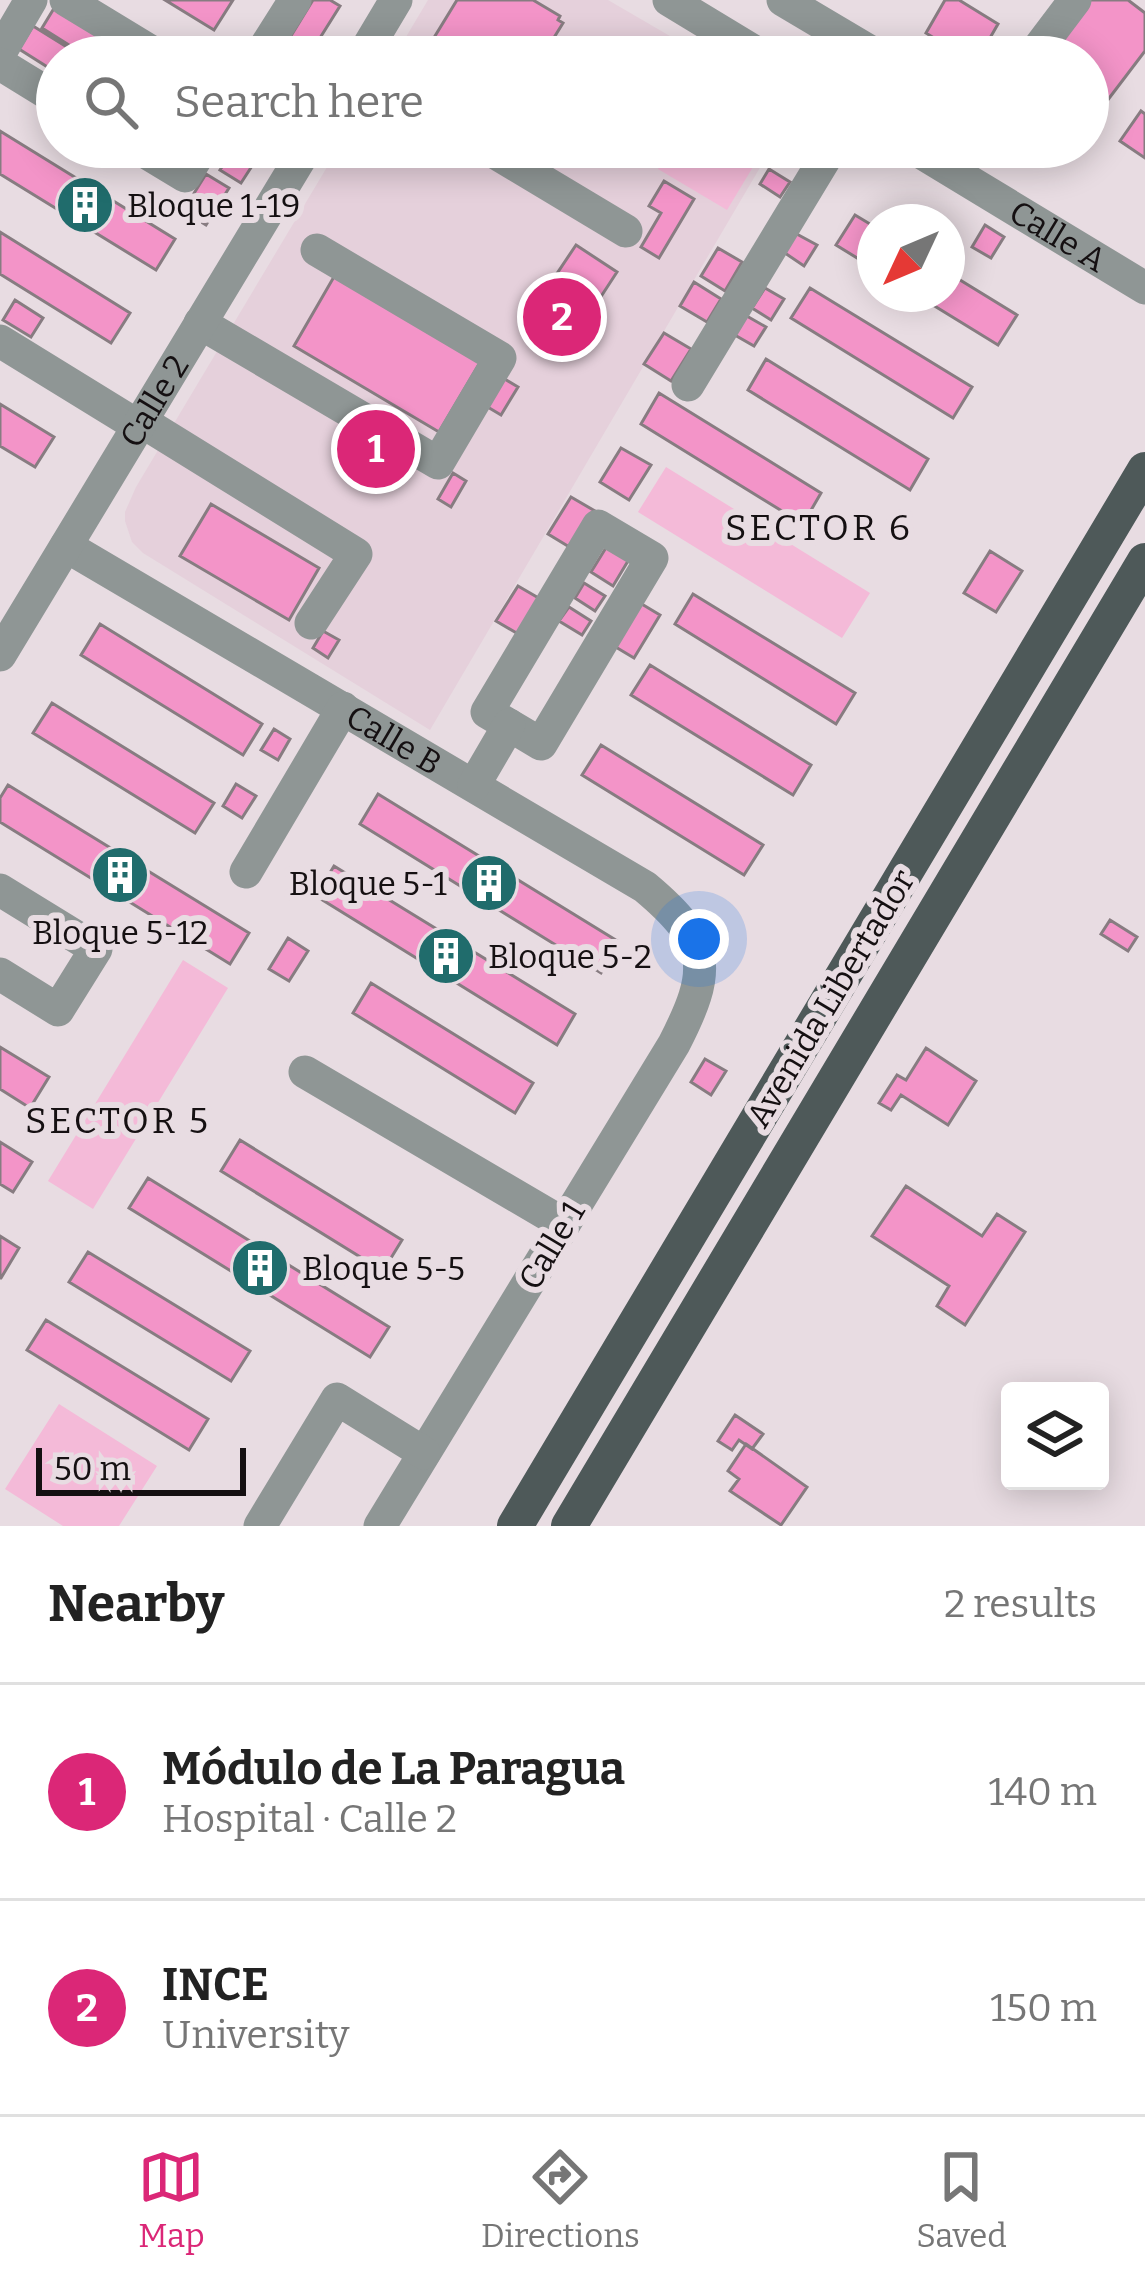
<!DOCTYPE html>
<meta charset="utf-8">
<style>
:root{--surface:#fff;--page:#f6f6f6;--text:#222;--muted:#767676;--line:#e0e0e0;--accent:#db2777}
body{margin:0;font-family:Bitter,serif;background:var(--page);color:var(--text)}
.controls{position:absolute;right:36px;bottom:36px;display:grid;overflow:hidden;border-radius:12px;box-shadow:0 6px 30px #0003}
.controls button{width:108px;height:108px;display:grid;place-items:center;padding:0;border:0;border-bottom:3px solid var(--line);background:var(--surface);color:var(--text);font:60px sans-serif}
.compass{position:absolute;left:857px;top:204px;width:108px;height:108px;border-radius:50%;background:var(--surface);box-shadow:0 6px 30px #0003;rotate:226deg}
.scale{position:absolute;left:36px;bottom:30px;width:210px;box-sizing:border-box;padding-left:12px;border:6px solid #151012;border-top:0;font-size:33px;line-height:42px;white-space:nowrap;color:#151012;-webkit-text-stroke:9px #e8dce2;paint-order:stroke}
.you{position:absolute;left:699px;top:939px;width:42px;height:42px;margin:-30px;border:9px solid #fff;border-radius:50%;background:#1a73e8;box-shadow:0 0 0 18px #1a73e833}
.badge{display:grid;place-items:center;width:78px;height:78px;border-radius:50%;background:var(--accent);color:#fff;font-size:39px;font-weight:700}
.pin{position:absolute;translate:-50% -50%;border:6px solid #fff;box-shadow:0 3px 12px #0006}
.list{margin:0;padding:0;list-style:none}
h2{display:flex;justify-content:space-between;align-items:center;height:156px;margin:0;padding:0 48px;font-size:51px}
h2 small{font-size:39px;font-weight:400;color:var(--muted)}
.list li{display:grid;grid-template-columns:78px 1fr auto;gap:36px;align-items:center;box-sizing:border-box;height:216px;padding:0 48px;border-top:3px solid var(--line)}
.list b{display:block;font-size:45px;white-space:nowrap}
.list p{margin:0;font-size:39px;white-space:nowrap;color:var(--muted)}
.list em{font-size:39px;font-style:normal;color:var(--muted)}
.icon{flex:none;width:66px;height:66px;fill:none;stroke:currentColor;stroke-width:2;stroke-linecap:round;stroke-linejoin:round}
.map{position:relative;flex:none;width:1145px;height:1526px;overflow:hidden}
.search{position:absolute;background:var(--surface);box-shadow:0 6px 30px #0003;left:36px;right:36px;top:36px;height:132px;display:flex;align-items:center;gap:30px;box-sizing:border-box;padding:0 42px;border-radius:66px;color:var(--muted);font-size:45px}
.sheet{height:588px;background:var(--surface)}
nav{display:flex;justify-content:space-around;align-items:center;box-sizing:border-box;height:168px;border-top:3px solid var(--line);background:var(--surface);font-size:33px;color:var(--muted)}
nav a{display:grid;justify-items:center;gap:6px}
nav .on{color:var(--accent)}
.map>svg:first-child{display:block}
.built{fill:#e5d0db}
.green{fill:#f4bad8}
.building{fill:#f394c8;stroke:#877c81;stroke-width:3}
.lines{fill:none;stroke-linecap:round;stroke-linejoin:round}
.minor{stroke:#8f9695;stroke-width:33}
.major{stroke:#4e5959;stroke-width:36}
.labels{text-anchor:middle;stroke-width:12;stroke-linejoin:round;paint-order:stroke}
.poi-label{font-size:33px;fill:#151012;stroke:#e8dce2;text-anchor:start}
.street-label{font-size:33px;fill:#151012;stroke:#e8dce2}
.neighbourhood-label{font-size:36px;letter-spacing:3px;fill:#151012;stroke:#e8dce2}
</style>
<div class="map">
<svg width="1145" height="1526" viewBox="0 0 1145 1526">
<rect width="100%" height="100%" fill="#e8dce2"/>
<path class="built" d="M428,0H608L706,57H394Z
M339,147H772L430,730L143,553L132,542L125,521V512L136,487Z"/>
<path class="green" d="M672,147H765L727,210L658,169Z
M666,467L870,593L842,638L638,512Z
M183,960L228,988L93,1209L48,1181Z
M59,1404L157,1466L119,1526H63L5,1489Z"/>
<path class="building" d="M165,0H233L214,30Z
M313,0H330L340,6L308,57H278Z
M457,0H533L560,16L558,20L563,23L542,57H429L424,54Z
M945,0H959L998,24L979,57H946L950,48L926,33Z
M1085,0H1128L1145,13V51L1088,126V57H1041Z
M56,5L140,57H88L42,28Z
M33,26L83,57H57V73L19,49Z
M1141,111L1145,114V158L1120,141Z
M0,131L175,239L156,270L0,174Z
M231,153L252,166L241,183L220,170Z
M769,169L790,182L780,197L760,184Z
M206,174L229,188L206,225L183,211Z
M664,181L694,199L659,258L641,247L661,213L649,206Z
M855,215L875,227V269L836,245Z
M985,225L1004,237L991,258L972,247Z
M0,232L130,313L111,343L0,274Z
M793,232L817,245L804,266L782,251Z
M576,245L617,272L600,298L556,275Z
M718,248L742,262L725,291L701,276Z
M947,272L1017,315L998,345L915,294H947Z
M335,275L481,361L439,432L294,346Z
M694,282L721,299L707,322L680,306Z
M765,288L784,299L771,320L752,308Z
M810,288L972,387L953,418L791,318Z
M15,300L43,318L31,337L3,320Z
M745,315L766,327L754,346L733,334Z
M664,333L691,349L671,381L644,364Z
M766,359L928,459L910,490L748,390Z
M503,378L518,387L501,415L486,406Z
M659,393L821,493L803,524L641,424Z
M0,404L54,437L35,467L0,446Z
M621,448L651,465L629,500L600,482Z
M453,473L466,481L451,507L438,499Z
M571,497L595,511L571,548L548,534Z
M211,504L319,568L289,620L180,556Z
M612,538L634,551L613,586L591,572Z
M990,551L1022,571L996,612L964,593Z
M584,583L605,596L595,611L575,598Z
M518,586L542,600L520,635L496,621Z
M693,594L855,693L836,724L675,624Z
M640,603L660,615L634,658L614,646Z
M569,607L591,621L582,635L559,621Z
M100,624L262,724L243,755L81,655Z
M323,631L339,640L328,658L313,648Z
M650,665L811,765L793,795L631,695Z
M52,703L214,803L195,833L33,733Z
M274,729L290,739L278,760L261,750Z
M601,745L763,845L744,875L582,775Z
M236,784L256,796L242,818L223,806Z
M8,785L249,933L230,964L0,822V798Z
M378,794L619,942L601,973L360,824Z
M334,866L575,1014L557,1045L316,896Z
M1110,920L1137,937L1128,951L1101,934Z
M288,938L308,951L289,981L269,969Z
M371,983L533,1083L515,1113L353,1013Z
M0,1047L49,1077L30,1108L0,1089Z
M926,1048L976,1081L948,1125L901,1095L891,1110L879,1103L897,1075L906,1080Z
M705,1059L726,1071L711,1095L691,1082Z
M240,1140L402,1240L383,1271L221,1171Z
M0,1142L32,1162L13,1192L0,1184Z
M148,1178L389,1327L370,1357L129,1208Z
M906,1186L982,1236L997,1214L1025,1232L965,1325L937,1306L949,1286L872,1236Z
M0,1236L19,1248L1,1278H0Z
M88,1252L250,1351L231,1381L69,1282Z
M46,1320L208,1419L189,1450L27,1350Z
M735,1415L763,1434L752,1449L739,1440L732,1450L718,1441Z
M746,1444L807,1487L781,1525L730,1491L739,1479L728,1471Z"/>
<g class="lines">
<g class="minor">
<path d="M66,0L160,57"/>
<path d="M669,0L763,57"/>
<path d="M783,0L879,57"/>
<path d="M0,53L31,0"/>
<path d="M259,57L295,0"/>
<path d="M362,57L396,0"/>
<path d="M1032,57L1075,0"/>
<path d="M0,64L57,99"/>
<path d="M137,147L185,176L203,147"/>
<path d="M486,147L626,231"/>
<path id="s1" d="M912,147L1145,288"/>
<path d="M200,323L438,463L500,358L317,250"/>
<path d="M0,341L138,426"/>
<path d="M688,385L832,147"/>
<path d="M141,421L356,554L311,623"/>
<path d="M598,526L652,558L541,744L487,712Z"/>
<path id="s2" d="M66,546L645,887C712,943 712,970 674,1044L380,1526"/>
<path id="s3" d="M0,655L307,147"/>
<path d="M474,785L509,725"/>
<path d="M246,872L343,708"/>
<path d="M0,890L96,949L58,1010L0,974"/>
<path d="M305,1072L564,1224"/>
<path d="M260,1526L337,1399L424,1453"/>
</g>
<path class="major" d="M515,1526L1145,470
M569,1526L1145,561"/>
</g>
<defs>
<g id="building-disc" transform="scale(3)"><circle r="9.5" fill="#206c6c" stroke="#e8dce2"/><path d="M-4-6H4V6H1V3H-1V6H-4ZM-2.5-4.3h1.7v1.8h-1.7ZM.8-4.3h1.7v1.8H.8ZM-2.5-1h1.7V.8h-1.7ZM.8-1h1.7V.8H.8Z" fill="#fff"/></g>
</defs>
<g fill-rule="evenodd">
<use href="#building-disc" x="85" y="205"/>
<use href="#building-disc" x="120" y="875"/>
<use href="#building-disc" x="489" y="883"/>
<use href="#building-disc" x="446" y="956"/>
<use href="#building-disc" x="260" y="1268"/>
</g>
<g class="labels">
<g class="poi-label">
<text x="127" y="217">Bloque 1-19</text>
<text x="447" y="895" text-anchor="end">Bloque 5-1</text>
<text x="120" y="944" text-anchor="middle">Bloque 5-12</text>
<text x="488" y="968">Bloque 5-2</text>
<text x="302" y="1280">Bloque 5-5</text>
</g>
<g class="street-label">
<text dy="12" stroke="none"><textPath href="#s1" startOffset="171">Calle A</textPath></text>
<text dy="12" stroke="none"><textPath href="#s3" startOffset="297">Calle 2</textPath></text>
<text dy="12" stroke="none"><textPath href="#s2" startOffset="381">Calle B</textPath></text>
<text transform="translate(830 998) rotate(-59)" y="12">Avenida Libertador</text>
<text transform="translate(551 1245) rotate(-59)" y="12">Calle 1</text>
</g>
<g class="neighbourhood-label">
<text x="819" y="540">SECTOR 6</text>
<text x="118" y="1133">SECTOR 5</text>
</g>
</g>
</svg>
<div class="controls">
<button><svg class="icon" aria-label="layers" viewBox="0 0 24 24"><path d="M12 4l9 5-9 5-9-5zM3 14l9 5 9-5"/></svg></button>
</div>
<svg class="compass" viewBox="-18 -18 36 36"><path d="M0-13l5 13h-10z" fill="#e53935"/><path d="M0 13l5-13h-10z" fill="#767676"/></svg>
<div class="scale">50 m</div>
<div class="you"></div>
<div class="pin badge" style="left:376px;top:449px">1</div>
<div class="pin badge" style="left:562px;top:317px">2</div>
<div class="search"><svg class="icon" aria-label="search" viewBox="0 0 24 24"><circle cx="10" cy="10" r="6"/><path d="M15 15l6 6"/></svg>Search here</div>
</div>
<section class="sheet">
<h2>Nearby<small>2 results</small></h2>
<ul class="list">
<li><span class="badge">1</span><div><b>Módulo de La Paragua</b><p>Hospital · Calle 2</p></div><em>140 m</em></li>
<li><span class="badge">2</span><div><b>INCE</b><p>University</p></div><em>150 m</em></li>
</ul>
</section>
<nav>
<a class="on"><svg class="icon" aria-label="map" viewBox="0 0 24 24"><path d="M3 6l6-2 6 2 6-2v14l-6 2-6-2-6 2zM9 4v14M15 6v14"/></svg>Map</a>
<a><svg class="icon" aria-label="directions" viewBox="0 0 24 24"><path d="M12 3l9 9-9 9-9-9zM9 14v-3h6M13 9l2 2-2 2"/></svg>Directions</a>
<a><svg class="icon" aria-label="saved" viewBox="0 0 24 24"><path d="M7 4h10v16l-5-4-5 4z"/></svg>Saved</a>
</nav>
